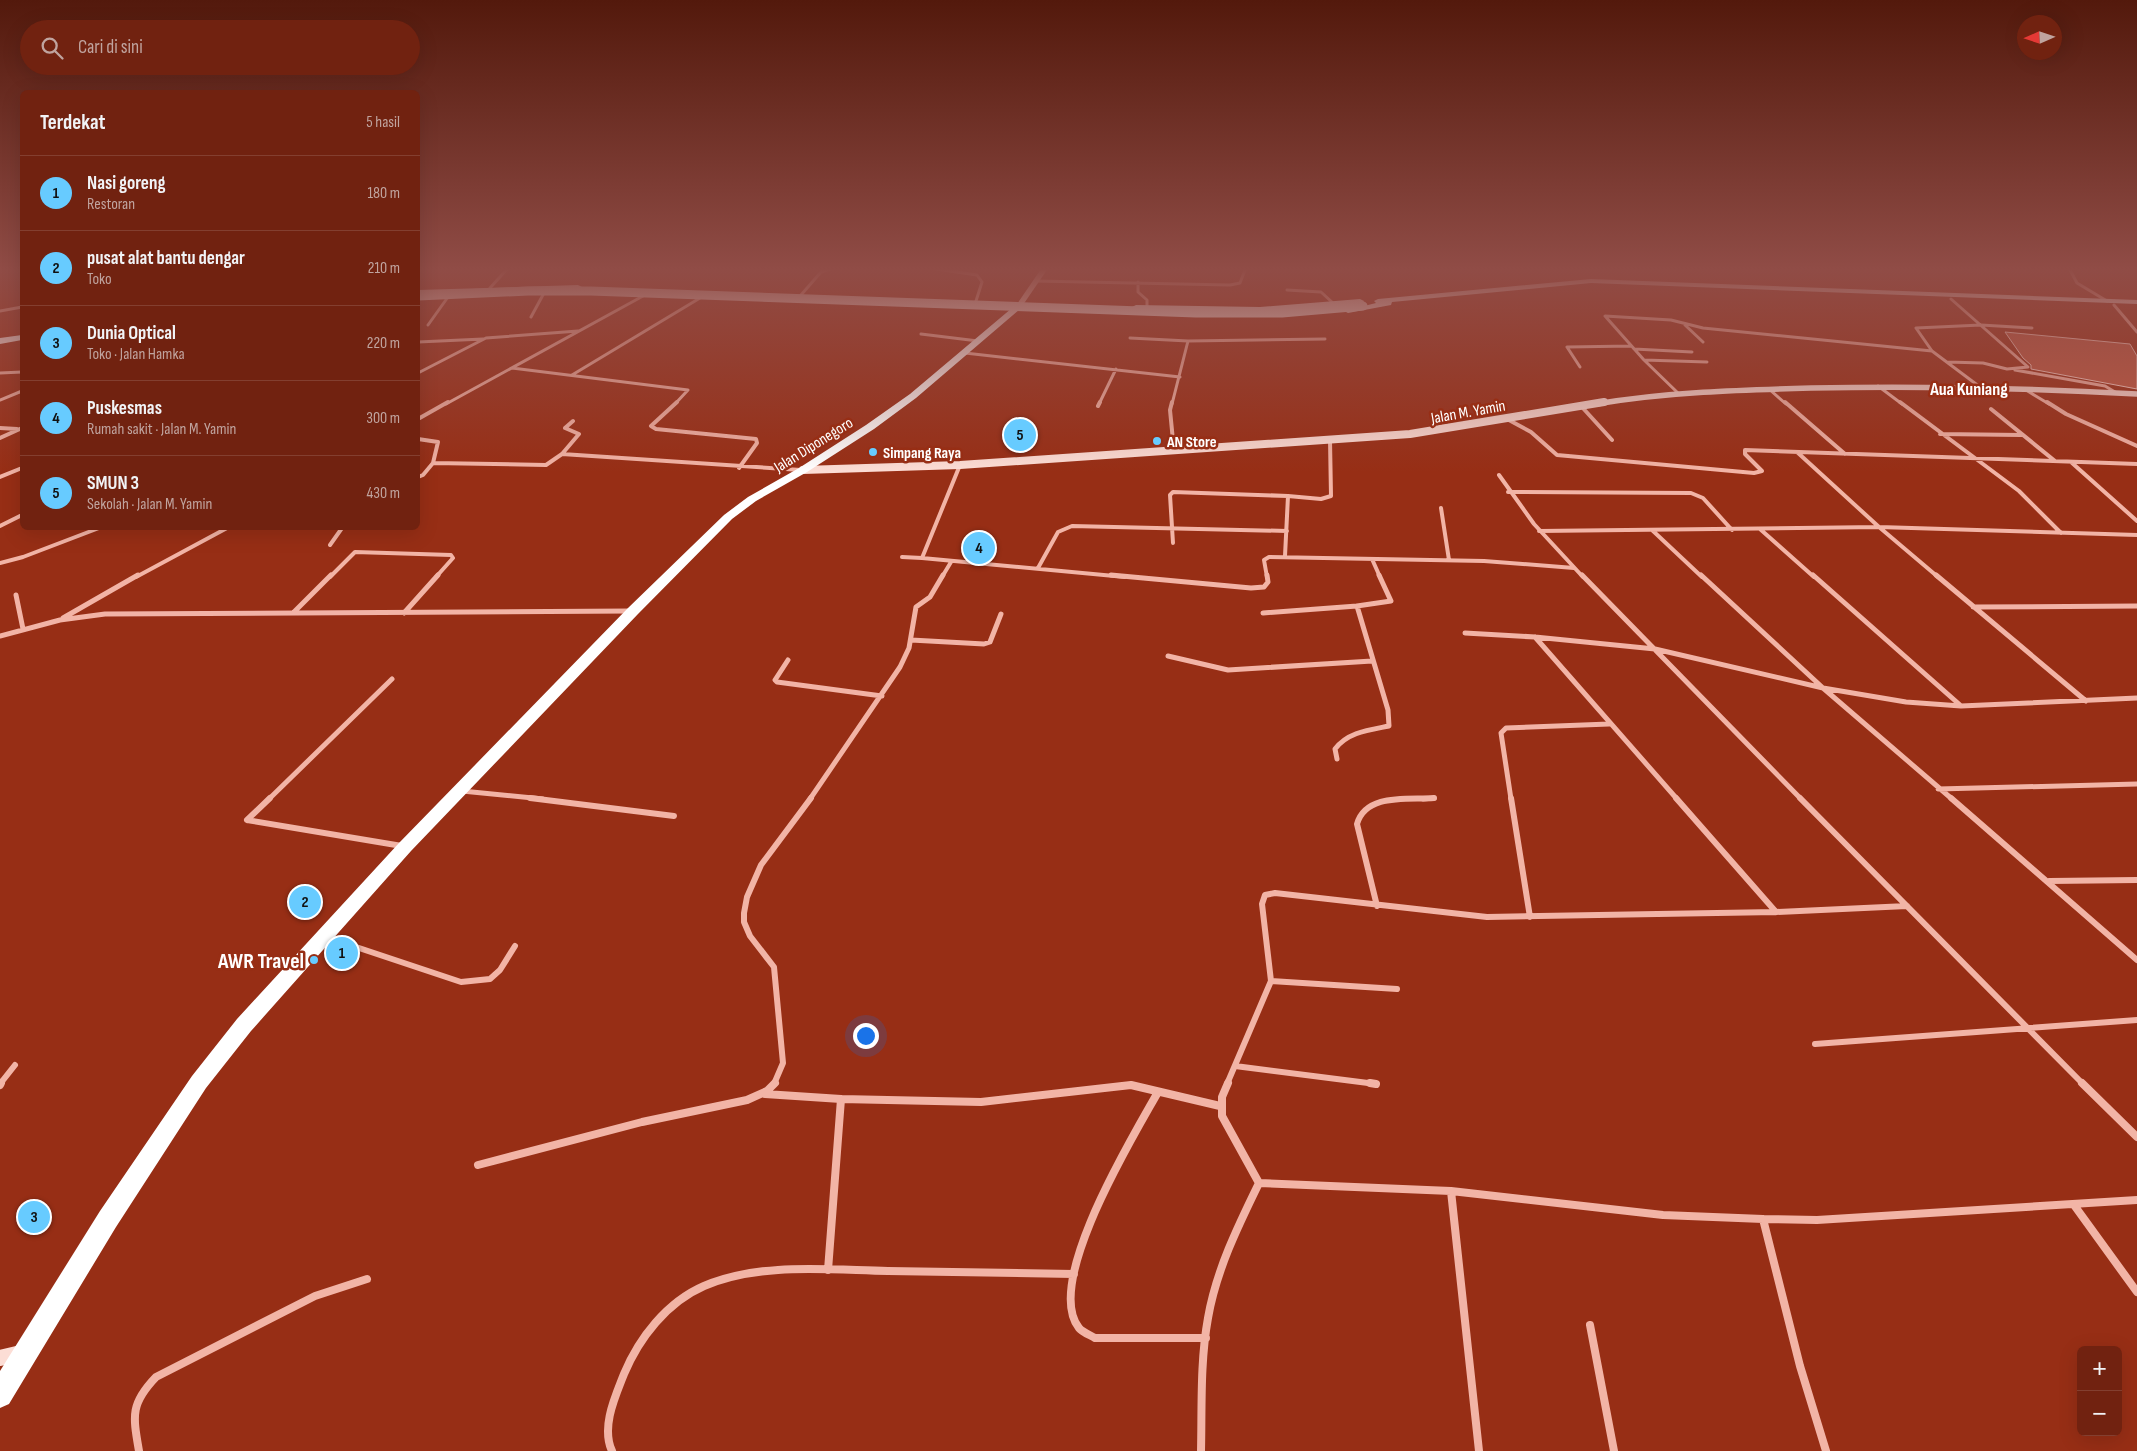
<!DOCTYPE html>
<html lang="id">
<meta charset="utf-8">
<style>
:root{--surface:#712210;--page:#762a19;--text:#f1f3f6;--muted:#c0a49f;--line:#833f30;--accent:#67cbff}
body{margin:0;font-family:"Sofia Sans Condensed",sans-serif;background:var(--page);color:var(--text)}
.controls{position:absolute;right:15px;bottom:15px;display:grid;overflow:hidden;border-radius:8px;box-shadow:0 5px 20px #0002}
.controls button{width:45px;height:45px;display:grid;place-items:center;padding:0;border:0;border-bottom:1px solid var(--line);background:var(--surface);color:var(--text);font:25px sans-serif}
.compass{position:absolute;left:2017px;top:15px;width:45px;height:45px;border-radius:50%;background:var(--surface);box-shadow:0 5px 20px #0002;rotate:267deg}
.you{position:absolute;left:865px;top:1035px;width:18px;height:18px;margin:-12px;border:4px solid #fff;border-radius:50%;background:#1a73e8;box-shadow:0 0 0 8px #1a73e833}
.badge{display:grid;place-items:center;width:32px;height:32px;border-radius:50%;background:var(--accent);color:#111;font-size:16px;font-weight:700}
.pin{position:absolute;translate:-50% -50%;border:2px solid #fff;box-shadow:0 1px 5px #0006}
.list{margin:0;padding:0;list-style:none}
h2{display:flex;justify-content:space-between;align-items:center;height:65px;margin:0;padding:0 20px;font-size:21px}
h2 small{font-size:16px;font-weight:400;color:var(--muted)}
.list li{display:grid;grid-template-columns:32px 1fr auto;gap:15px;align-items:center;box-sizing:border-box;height:75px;padding:0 20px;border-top:1px solid var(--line)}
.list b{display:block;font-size:19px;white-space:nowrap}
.list p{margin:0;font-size:16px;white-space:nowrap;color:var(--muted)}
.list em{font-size:16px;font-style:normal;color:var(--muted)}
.icon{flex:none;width:28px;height:28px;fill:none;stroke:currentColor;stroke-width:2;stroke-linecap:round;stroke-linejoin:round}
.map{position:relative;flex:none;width:2137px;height:1451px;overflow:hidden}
.search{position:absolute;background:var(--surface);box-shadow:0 5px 20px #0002;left:20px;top:20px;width:400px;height:55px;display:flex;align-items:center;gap:12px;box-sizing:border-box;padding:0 18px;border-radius:28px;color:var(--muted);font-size:19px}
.panel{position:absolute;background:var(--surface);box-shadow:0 5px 20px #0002;left:20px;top:90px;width:400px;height:440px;border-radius:8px}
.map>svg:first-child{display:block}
.building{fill:#bf5942;stroke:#fcd6ce}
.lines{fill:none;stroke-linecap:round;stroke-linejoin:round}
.street-far4{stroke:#f2b4a6;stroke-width:3}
.street-far3{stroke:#f2b4a6;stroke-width:4}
.street-far2{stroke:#f2b4a6;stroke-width:5}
.street-far1{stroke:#f2b4a6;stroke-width:6}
.street{stroke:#f2b4a6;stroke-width:8}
.secondary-far2{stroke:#fcddd5;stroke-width:5.5}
.secondary-far1{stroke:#fcddd5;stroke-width:8}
.secondary{stroke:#fcddd5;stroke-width:16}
.highway{fill:#fff;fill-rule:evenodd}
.highway-bridge{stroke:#fff;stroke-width:9}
.poi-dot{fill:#67cbff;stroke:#972e15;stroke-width:2}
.labels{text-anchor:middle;stroke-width:5;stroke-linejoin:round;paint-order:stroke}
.far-street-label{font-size:16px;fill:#fff;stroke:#972e15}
.far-poi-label{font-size:16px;font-weight:bold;fill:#fff;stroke:#972e15;text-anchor:start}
.far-quarter-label{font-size:18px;font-weight:bold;fill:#fff;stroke:#972e15}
.near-poi-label{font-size:22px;font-weight:bold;fill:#fff;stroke:#972e15;text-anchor:end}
</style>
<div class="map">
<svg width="2137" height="1451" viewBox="0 0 2137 1451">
<rect width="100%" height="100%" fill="#972e15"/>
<path class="building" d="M2005,332L2130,344L2137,356V389L2031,369V365L2023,358Z"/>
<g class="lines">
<path class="street-far4" d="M930,268L977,275L982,282L976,301
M2069,268L2077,283L2107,301
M1036,281L1230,285L1240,283L1245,270
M1138,282V292L1147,300V307
M490,288L508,268
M1287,290L1321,292L1333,303
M801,295L821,272L833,268
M2114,305L2137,332
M0,311L22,307
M531,317L544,293
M428,325L448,297
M1685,325L1703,342
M921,334L978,341
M1130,338L1188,341L1325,339
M418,342L483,339
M1634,349L1692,352
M965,353L1180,377
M1644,360L1707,362
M1947,362L1983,363L2007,369L2028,367L1951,299
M1580,367L1567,347L1631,346
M512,368L688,390L675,404
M2015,370L2105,386L2115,392
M0,373L22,372
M418,373L486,338L578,331
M572,375L700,298
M1878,386L1902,404
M1980,387L1932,351L1916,328L1981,325L2032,328
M1769,389L1786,404
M2026,390L2049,404
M1679,394L1644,360L1605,316L1671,320L1703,328L1932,351
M0,400L22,391
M446,404L643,296
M1099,404L1116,369
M1172,404L1188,341"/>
<path class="street-far3" d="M677,402L651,426L656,429L756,439L757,443L739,468
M1172,402L1170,410L1174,451
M1785,402L1845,454
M1900,402L2019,491L2061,533
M2047,402L2066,414L2137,446
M1098,406L1100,402
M1581,406L1612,440
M1991,409L2055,461
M418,419L448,402
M1507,419L1531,432L1557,455L1754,473L1762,471L1745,454V450L2137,464
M0,428L17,429
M1940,434L2021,435
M0,438L22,428
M418,439L438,442L433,463L546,465L562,454L579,434L565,428L573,421
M1797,452L1879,527L1938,577
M562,454L801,470
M2071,462L2137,521
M1499,475L1534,524L1583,577
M0,477L22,468
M418,477L423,475L433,463
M1508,492L1691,493L1703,498L1732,530
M1288,496L1321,499L1331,496L1330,440
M1441,508L1449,560
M0,526L22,515
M1760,529L1814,577
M1652,530L1702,577
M1539,531L1879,527L2137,535
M1173,543L1170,495L1173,492L1288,496L1285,556
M330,545L342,528
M902,557L922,558L960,465
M922,558L1125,577
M1372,559L1380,577
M0,563L23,557L99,528
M1038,568L1058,532L1072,526L1287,531
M136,577L227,528
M330,577L355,552L451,555L453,558L436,577
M942,577L951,562
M1267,577L1264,560L1269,557L1484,561L1574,568"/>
<path class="street-far2" d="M1111,575L1251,588L1264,587L1268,582L1267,575
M1582,575L1801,799
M1701,575L1823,688L1952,799
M1813,575L1960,705
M1936,575L2086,701
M16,595L23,629
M1973,607L2137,606
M294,612L331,575
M404,613L438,575
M1263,613L1357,606L1391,601L1379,575
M63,618L138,575
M1465,633L1535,637L1655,649L1823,688L1906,702L1961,706L2137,698
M0,636L60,620L105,614L630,611
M1535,637L1677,799
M911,640L984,644L990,642L1001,614
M1168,656L1228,670L1372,661
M788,660L775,680L777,682L882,696
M1337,759L1335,749C1348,732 1369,730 1389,726L1388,710L1357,606
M1938,789L2137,784
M462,791L543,799
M269,799L392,679
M810,799L900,667L909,648L916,607L930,597L943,575
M1423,799L1434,798
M1511,799L1501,733L1506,728L1609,724"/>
<path class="street-far1" d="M530,798L674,816
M1511,798L1530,917
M1676,798L1776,912
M1800,798L2083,1084
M1951,798L2137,960
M247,820L270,798
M247,820L402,846
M2049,881L2137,880
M1377,906L1357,824C1366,793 1408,800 1434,798
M326,937L461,982L490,979L500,970L515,946
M1271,981L1397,989
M1815,1044L2137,1020
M1235,1066L1376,1084
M0,1084L15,1065
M774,1084L783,1063L774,967L750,936L744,922V913L747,897L761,865L811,798
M1227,1084L1271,981L1262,904L1265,895L1275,893L1487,917L1776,912L1907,906"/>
<path class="street" d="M1228,1083L1222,1097V1116L1259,1183
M1370,1083L1376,1084
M2082,1083L2137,1137
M0,1085L1,1083
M1158,1092C1134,1135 1043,1283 1079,1328C1082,1332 1090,1335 1095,1338H1206
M765,1094L841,1099L981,1102L1131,1085L1220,1106
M478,1165L642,1122L747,1100L767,1091L775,1083
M1451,1191L1479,1451
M2074,1205L2137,1292
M1763,1219L1800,1366L1826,1451
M828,1270L841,1099
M1590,1325L1614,1451
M139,1451C133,1416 130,1404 156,1377L315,1296L367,1279
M612,1451C601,1427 615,1397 624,1374C639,1338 667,1302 704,1286C759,1262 829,1270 888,1271C950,1272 1012,1273 1074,1274
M1201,1451C1202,1407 1200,1362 1208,1318C1216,1271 1238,1226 1259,1183L1451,1191L1663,1215L1763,1219L1817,1220L2137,1200"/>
<path class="secondary-far2" d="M1021,303L1045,268
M1596,404C1667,392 1739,390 1811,388C1920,386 2028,388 2137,394"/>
<path class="secondary-far1" d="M803,470L960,465L1410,434L1604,402"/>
<path class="secondary" d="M0,1358L21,1353"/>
<path class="highway" d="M1591,279L2137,300V304L1591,283L1392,302L1391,305L1348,313L1344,311L1376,303L1374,301L1378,299Z
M578,285L582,287L581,289L418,294V290Z
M1360,299L1364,301L1363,303L1260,311L1136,309L1132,307L1136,305L1260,307Z
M1012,308L1019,310L916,398L874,429L807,472L756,501L732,519L638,614L411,851L251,1031L206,1088L116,1227L9,1404L0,1408V1371L100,1211L192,1076L237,1019L399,843L628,608L724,515L748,497L799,468L866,425L910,394Z
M22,335V340L0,344V338Z"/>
<path class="highway-bridge" d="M418,296L528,291H591L1196,313H1282L1363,306"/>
</g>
<linearGradient id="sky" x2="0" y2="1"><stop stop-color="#53190c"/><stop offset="0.57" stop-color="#904c46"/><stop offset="1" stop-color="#904c46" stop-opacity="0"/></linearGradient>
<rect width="2137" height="472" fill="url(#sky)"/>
<g class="poi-dot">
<circle cx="1157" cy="441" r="5"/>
<circle cx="873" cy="452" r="5"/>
<circle cx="314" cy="960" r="5"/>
</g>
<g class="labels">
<g class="far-street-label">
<text transform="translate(1468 411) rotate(-10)" y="6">Jalan M. Yamin</text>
<text transform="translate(813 444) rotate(-32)" y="6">Jalan Diponegoro</text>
</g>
<g class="far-poi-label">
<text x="1167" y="447">AN Store</text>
<text x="883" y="458">Simpang Raya</text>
</g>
<g class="far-quarter-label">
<text x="1969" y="395">Aua Kuniang</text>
</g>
<g class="near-poi-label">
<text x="304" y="968">AWR Travel</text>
</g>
</g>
</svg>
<div class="controls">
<button>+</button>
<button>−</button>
</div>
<svg class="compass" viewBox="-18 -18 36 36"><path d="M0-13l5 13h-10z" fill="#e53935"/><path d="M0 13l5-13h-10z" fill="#c0a49f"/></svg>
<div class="you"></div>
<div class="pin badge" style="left:342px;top:953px">1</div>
<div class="pin badge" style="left:305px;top:902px">2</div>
<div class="pin badge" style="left:34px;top:1217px">3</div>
<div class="pin badge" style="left:979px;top:548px">4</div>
<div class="pin badge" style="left:1020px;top:435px">5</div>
<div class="search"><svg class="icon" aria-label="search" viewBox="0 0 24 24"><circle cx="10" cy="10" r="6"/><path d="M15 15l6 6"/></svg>Cari di sini</div>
<section class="panel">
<h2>Terdekat<small>5 hasil</small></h2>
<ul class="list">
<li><span class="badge">1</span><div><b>Nasi goreng</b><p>Restoran</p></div><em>180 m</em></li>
<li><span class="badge">2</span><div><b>pusat alat bantu dengar</b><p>Toko</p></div><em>210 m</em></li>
<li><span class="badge">3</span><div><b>Dunia Optical</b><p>Toko · Jalan Hamka</p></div><em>220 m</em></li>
<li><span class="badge">4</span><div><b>Puskesmas</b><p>Rumah sakit · Jalan M. Yamin</p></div><em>300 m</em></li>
<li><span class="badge">5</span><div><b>SMUN 3</b><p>Sekolah · Jalan M. Yamin</p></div><em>430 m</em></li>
</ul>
</section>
</div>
